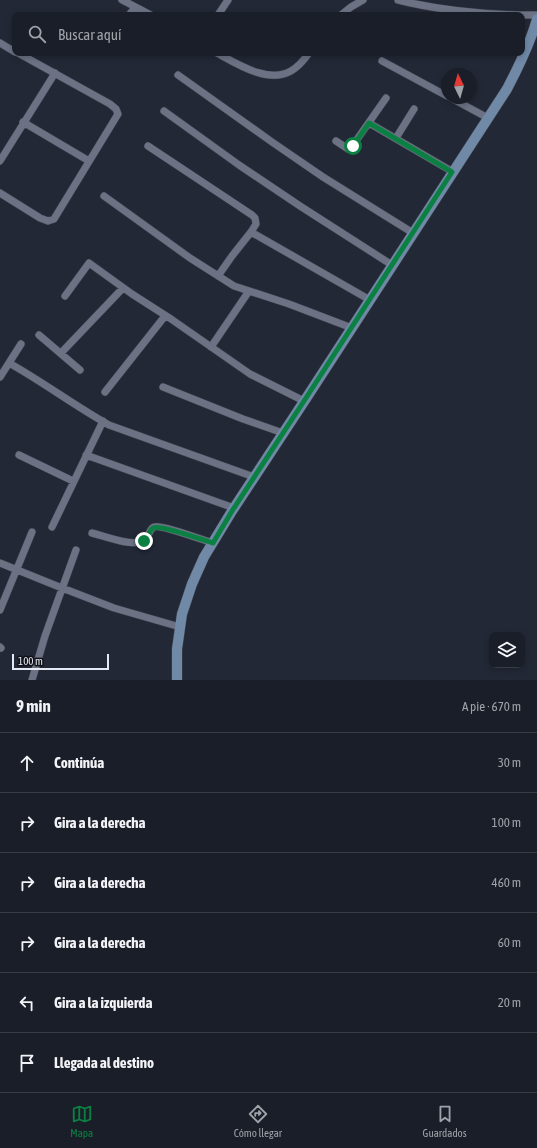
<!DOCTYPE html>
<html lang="es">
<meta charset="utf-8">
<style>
:root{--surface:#1a1e28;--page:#272b34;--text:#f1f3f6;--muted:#9fa2a8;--line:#383c45;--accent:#0b8043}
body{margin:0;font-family:"Asap Condensed",sans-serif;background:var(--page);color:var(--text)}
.controls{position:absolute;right:12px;bottom:12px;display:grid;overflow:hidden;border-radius:8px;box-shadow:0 2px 6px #0003}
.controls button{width:36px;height:36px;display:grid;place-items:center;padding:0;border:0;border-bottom:1px solid var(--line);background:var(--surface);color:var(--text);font:20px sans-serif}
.compass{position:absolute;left:441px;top:68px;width:36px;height:36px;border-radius:50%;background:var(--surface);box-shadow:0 2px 6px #0003;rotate:355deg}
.scale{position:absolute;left:12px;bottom:10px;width:97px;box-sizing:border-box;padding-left:4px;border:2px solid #e6e9f3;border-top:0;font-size:11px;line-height:14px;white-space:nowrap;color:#e6e9f3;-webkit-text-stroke:3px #0f1117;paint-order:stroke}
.stop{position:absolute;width:12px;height:12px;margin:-9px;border:3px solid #0b8043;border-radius:50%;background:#fff}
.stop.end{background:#0b8043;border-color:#fff;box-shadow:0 1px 4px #0008}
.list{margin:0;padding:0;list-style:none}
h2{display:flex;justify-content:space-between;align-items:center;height:52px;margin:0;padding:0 16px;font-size:17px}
h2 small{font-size:13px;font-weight:400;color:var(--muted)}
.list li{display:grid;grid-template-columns:26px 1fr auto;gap:12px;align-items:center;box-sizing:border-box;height:60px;padding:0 16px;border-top:1px solid var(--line)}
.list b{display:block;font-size:15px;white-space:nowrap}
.list em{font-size:13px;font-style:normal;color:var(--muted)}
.icon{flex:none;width:22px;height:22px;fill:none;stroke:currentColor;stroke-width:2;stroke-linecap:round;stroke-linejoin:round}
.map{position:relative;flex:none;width:537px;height:680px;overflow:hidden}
.search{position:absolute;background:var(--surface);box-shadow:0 2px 6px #0003;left:12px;right:12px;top:12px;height:44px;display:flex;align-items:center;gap:10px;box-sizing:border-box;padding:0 14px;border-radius:8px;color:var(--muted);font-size:15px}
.sheet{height:412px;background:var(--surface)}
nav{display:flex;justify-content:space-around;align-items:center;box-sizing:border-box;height:56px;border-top:1px solid var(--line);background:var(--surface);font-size:11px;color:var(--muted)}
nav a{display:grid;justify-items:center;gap:2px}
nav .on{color:var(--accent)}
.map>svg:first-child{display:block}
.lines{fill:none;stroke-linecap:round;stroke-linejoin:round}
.street-casing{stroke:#404450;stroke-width:8}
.secondary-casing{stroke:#404450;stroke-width:11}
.street{stroke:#6c7284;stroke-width:7}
.secondary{stroke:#7089a6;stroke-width:10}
.route{stroke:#0b8043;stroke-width:5}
</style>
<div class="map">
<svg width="537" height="680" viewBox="0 0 537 680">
<rect width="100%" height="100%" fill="#232836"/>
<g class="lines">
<g class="street-casing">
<path id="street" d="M122,0L151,15
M398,0C438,10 479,14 520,15
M129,15L135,7
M218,15L228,0
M341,15L351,7L363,0
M522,15H537
M0,43L15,52
M217,53C237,64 268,84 291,71C298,67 304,60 309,53
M382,61L447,96
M178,75L272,142L323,177L413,233
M451,98L488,118
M164,111L239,165L300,206L392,265
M23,122L89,161
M369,123L453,172
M396,138L414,109
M336,141L348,149L351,148L386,98
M148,146L252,215L255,218L256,224L251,232L232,256L218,276
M0,161L55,73
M0,193L40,218L48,221L54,219L118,114L116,109L110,104L18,53
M104,196L190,258L234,286L289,304L352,328
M251,232L370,300
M65,296L89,263L132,294L171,319L250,374L304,401
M39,335L80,370
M211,347L249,291
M61,353L123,288
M9,363C43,382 75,406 109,425L254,477
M0,377L21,344
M163,387L243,419L283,433
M105,392L165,316
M19,455L73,481
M86,455L234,508
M52,527L103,421
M92,533C104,536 132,547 143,541C149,538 149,529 154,527C160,524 203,540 213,543
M0,563L57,586L114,608L180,627
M0,610L32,532
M0,647L1,648
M32,680L45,636L76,550"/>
</g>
<g class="secondary-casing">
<path id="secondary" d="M177,680V649L182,614L192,584L204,557L232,511L307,397L507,89C519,66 530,44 537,19"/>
</g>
<use href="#street" class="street"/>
<use href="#secondary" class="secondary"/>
</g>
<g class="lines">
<path class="route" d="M144,541C148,537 149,531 153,528C159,524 203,540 213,543L232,511L304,401L452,172L369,123L353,146"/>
</g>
</svg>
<div class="controls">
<button><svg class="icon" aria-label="layers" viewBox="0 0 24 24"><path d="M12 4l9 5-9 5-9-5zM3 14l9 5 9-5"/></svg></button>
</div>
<svg class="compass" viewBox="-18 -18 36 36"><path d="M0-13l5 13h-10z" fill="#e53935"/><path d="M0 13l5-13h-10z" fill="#9fa2a8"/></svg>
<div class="scale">100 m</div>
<div class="stop" style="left:353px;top:146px"></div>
<div class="stop end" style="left:144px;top:541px"></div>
<div class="search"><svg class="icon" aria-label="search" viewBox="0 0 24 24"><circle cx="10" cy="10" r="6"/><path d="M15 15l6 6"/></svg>Buscar aquí</div>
</div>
<section class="sheet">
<h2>9 min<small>A pie · 670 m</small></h2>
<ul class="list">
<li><svg class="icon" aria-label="ahead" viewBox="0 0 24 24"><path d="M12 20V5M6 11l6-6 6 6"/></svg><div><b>Continúa</b></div><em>30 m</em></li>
<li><svg class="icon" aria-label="right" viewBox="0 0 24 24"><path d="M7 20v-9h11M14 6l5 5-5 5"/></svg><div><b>Gira a la derecha</b></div><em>100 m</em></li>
<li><svg class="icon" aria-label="right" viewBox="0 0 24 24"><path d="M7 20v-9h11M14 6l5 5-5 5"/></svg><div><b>Gira a la derecha</b></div><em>460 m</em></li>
<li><svg class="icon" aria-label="right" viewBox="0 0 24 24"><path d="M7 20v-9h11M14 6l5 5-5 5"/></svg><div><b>Gira a la derecha</b></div><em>60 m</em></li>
<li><svg class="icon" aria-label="left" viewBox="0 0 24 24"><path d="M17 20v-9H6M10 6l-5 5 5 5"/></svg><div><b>Gira a la izquierda</b></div><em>20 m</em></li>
<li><svg class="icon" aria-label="arrive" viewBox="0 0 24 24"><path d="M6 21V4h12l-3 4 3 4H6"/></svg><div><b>Llegada al destino</b></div></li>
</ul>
</section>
<nav>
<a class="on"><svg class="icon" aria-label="map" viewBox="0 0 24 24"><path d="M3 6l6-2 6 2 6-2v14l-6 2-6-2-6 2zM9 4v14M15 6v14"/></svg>Mapa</a>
<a><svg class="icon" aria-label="directions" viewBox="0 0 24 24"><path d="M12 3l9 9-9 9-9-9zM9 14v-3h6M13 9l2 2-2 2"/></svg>Cómo llegar</a>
<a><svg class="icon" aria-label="saved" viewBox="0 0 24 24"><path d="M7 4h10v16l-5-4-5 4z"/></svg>Guardados</a>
</nav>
